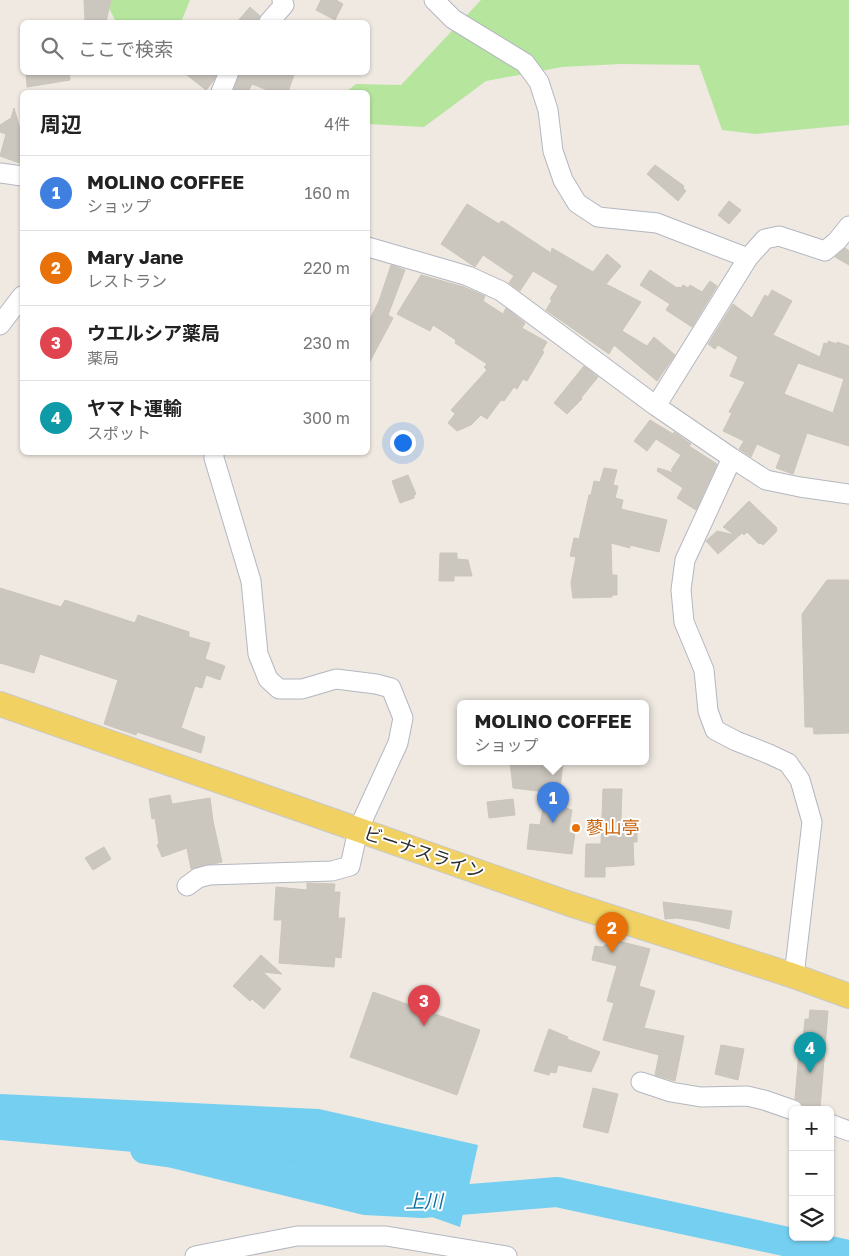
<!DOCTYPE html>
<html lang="ja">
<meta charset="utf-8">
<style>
:root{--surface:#fff;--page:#f6f6f6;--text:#222;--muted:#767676;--line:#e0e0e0;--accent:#d93025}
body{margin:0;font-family:"Golos Text","Noto Sans JP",sans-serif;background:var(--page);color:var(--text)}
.controls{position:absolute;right:15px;bottom:15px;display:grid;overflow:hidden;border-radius:8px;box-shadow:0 1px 4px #0004}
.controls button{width:45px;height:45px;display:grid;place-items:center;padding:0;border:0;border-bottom:1px solid var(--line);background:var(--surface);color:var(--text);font:25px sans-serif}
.you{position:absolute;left:402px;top:442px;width:18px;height:18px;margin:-12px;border:4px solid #fff;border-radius:50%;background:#1a73e8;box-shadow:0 0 0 8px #1a73e833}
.badge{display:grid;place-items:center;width:32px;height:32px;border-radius:50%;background:var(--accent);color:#fff;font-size:16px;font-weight:700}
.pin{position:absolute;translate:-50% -41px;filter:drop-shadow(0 1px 2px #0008)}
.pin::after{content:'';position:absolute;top:26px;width:18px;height:15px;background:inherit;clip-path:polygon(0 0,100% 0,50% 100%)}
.popup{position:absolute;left:457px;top:700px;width:192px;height:65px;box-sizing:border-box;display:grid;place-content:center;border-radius:8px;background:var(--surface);filter:drop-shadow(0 1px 4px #0005);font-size:16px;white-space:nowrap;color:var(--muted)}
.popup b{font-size:19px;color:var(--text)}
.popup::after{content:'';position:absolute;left:50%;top:100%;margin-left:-10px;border:10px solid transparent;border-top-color:var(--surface)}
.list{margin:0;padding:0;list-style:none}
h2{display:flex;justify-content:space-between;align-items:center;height:65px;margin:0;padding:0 20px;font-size:21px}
h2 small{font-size:16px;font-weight:400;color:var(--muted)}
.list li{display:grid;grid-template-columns:32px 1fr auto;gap:15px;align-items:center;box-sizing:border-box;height:75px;padding:0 20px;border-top:1px solid var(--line)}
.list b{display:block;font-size:19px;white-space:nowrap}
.list p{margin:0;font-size:16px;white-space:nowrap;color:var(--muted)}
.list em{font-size:16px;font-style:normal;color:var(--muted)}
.icon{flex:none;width:28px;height:28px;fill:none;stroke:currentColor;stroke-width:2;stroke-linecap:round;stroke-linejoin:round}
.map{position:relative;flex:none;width:849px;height:1256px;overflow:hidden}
.search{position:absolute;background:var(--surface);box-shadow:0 1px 4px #0004;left:20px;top:20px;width:350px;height:55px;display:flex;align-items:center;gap:12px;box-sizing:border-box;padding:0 18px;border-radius:8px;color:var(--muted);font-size:19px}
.panel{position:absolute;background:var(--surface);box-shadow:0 1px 4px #0004;left:20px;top:90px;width:350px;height:365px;border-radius:8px}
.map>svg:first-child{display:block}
.green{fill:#b6e59e}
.water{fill:#75cff0}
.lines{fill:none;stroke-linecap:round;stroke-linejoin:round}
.stream{stroke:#75cff0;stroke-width:5}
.river{stroke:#75cff0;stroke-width:30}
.building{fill:#cbc7bf;stroke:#cbc5ba;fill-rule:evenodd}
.minor-casing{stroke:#b4b7c1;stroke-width:21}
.major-casing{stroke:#c9c9c9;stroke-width:26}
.minor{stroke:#fff;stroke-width:19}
.major{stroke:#f2d163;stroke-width:24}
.food-dot{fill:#e8710a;stroke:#fff;stroke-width:2}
.labels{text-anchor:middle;stroke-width:4;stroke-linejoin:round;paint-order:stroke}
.food-label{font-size:18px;fill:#c56008;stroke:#fff;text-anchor:start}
.street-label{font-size:18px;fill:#2e2e2e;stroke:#fff}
.water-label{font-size:19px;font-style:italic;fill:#0d6fa3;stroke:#fff}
</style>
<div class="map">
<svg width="849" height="1256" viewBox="0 0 849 1256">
<rect width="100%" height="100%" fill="#efe9e1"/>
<path class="green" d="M105,0H190L181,22H116Z
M481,0H849V125L755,134L722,130L699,65L621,64L562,67L486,81L424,127L368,124V92H346L356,84L401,85Z"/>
<path class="water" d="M0,1094L319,1109L478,1145L460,1227L289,1166L0,1140Z"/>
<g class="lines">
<path class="stream" d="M834,1252V1256"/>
<path class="river" d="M145,1149L173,1153L365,1200L422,1203L557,1192L849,1255"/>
</g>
<path class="building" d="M84,0H111L106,22H85Z
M321,0H336L343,4L335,20L316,10Z
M250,7L260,16L258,22H237Z
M26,72H69L70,80L27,87Z
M183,72H217L214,80L206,90Z
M240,72H295L288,92H272L252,84L248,92H233Z
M14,108L22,136V164L0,156L6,134L0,132V125L11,118Z
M655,165L684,186L683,188L686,191L678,201L647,174Z
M729,201L741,210L729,224L718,215Z
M467,204L499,224L501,221L504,222L551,253L552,248L593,272L607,254L621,266L606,284L641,302L622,331L647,346L654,337L675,355L657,381L614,345L609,354L546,310L552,300L550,299L558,286L533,271L520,291L509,283L514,276L483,255L475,267L441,244Z
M845,248L849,251V265L835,257Z
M391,265L405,270L388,315L393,318L368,365V323L379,301Z
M650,270L677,288L678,287L681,288L683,285L688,288L690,285L702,292L710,281L717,286L692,327L666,310L670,304L640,285Z
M421,275L464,287L485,296L483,301L503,314L506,308L525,323L522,328L547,342L542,351L544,352L527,381L523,379L517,389L514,387L504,401L501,400L487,419L481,415L471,425L457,431L448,423L455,414L451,410L487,370L484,367L487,364L455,343L456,340L433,325L430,331L397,314Z
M772,290L792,301L773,335L820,357L824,343L828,344V341L837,344V342L849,346V446L807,433L793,474L776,468L781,455L757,444L751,457L739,449L744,441L723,431L732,413L729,412L745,382L730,376L738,357L718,345L715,349L708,344L733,304L752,318L765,295L768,297ZM798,363L844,379L833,413L784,394Z
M584,366L598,377L581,398L582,399L567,414L554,403Z
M650,420L673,434L674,432L691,444L689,446L717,464L696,510L677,498L683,488L657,471L658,468L674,473L671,470L681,455L656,439L647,451L634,441Z
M604,468L617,470L613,485L618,486L615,498L623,500L621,509L667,520L659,552L630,545V548L611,543L612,575H617V595H612V597L573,598L571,583L576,557L570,556L574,538L579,539L589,495H591L594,481L600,482Z
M408,475L416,494L414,495V498L400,503L392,481Z
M749,501L777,528L776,529L777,531L763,545L761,543L759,544L747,532L744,535L742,533L718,554L706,541L717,531L735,535L723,527Z
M440,553H457V559L468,560L472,576H454V581H439Z
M827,580H849V733L814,734L813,727H805L802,614Z
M0,588L61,607L65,600L135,623L138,615L189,632V637L210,643L205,659L225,666L220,680L206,675L202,688L195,686L181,728L205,737L201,753L137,732L136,735L104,724L118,680L40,654L34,673L0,663Z
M510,762H563L560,789H563V791H566L565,793L568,794L566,808L572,810L569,828V833H575L572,854L527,849L530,824L540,825L546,792L513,788Z
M603,789H622L621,819H635V822H637V842H633L634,865L605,867V877H585L586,844H601Z
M170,795L172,804L210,798L213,821L222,862L191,869L187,848L162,857L157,845L159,844L155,818L152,819L149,799Z
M513,799L515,815L489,818L487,802Z
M104,847L111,859L93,870L85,858Z
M307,883L335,884L334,892H340L338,918H345L341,958L335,957L334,967L279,963L282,920H274L276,887L307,890Z
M663,902L732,911L729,929L697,921L677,918L665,919Z
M614,940L650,949L639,986L655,991L644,1028L684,1036L675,1081L655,1075L659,1055L603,1040L614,1003L607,1001L617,966L592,960L595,946L602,947Z
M261,955L282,974L263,972L281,989L264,1009L252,999L250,1001L233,986Z
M373,992L480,1030L457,1095L350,1057Z
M810,1010L828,1011L820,1109L804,1107L801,1102L795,1099L800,1040H803L805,1019H809Z
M549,1029L568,1037L567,1039L600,1052L591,1072L558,1065L556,1073L550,1072L549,1075L534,1071Z
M721,1045L744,1049L738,1080L715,1074Z
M593,1088L618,1094L608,1133L583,1127Z"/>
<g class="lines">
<g class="minor-casing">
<path id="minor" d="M434,0L453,19L525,63L539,82L548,110L553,151L563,180L577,203L598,217L657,223L748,258
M269,22L284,5L282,0
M221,92L229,72
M0,173L22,176
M368,247L468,276L501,291L656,406L732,458L766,480L800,487L849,494
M0,325L22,296
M656,406L748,258L765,239L779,236L825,251L837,241L849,226
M732,458L685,560L681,590L684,622L704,670L708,711L715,730L736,741L769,754L788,763L800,780L812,822L794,976
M187,886L198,878L209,875L332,871L350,866L358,830L398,743L403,718L391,688L376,684L336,679L302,689H279L268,679L258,654L251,581L214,458V452
M641,1082L671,1092L701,1097L747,1096L764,1100L793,1110
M830,1124L849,1131
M195,1256L297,1236H386L507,1256"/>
</g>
<g class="major-casing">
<path id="major" d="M0,704L570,904L794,976L849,996"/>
</g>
<use href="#minor" class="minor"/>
<use href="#major" class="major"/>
</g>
<circle class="food-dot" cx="576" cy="828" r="5"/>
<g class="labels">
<g class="food-label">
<text x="586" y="834">蓼山亭</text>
</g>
<g class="street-label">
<text transform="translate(424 853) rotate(19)" y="6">ビーナスライン</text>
</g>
<g class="water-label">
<text transform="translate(424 1201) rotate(-1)" y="7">上川</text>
</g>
</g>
</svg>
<div class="controls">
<button>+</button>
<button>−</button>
<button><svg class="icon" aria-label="layers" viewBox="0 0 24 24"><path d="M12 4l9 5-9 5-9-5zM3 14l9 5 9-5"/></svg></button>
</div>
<div class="you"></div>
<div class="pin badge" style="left:553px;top:823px;background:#3f7fe0">1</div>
<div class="popup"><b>MOLINO COFFEE</b>ショップ</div>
<div class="pin badge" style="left:612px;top:953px;background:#e8710a">2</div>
<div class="pin badge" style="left:424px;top:1026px;background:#e0444e">3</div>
<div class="pin badge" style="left:810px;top:1073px;background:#0f9aa8">4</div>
<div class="search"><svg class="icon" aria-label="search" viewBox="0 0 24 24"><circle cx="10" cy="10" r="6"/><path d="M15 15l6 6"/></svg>ここで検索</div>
<section class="panel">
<h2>周辺<small>4件</small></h2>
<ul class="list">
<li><span class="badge" style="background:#3f7fe0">1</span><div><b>MOLINO COFFEE</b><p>ショップ</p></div><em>160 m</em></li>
<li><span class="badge" style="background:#e8710a">2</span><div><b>Mary Jane</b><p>レストラン</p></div><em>220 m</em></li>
<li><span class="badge" style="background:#e0444e">3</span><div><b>ウエルシア薬局</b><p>薬局</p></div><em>230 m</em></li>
<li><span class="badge" style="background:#0f9aa8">4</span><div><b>ヤマト運輸</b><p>スポット</p></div><em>300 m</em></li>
</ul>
</section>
</div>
